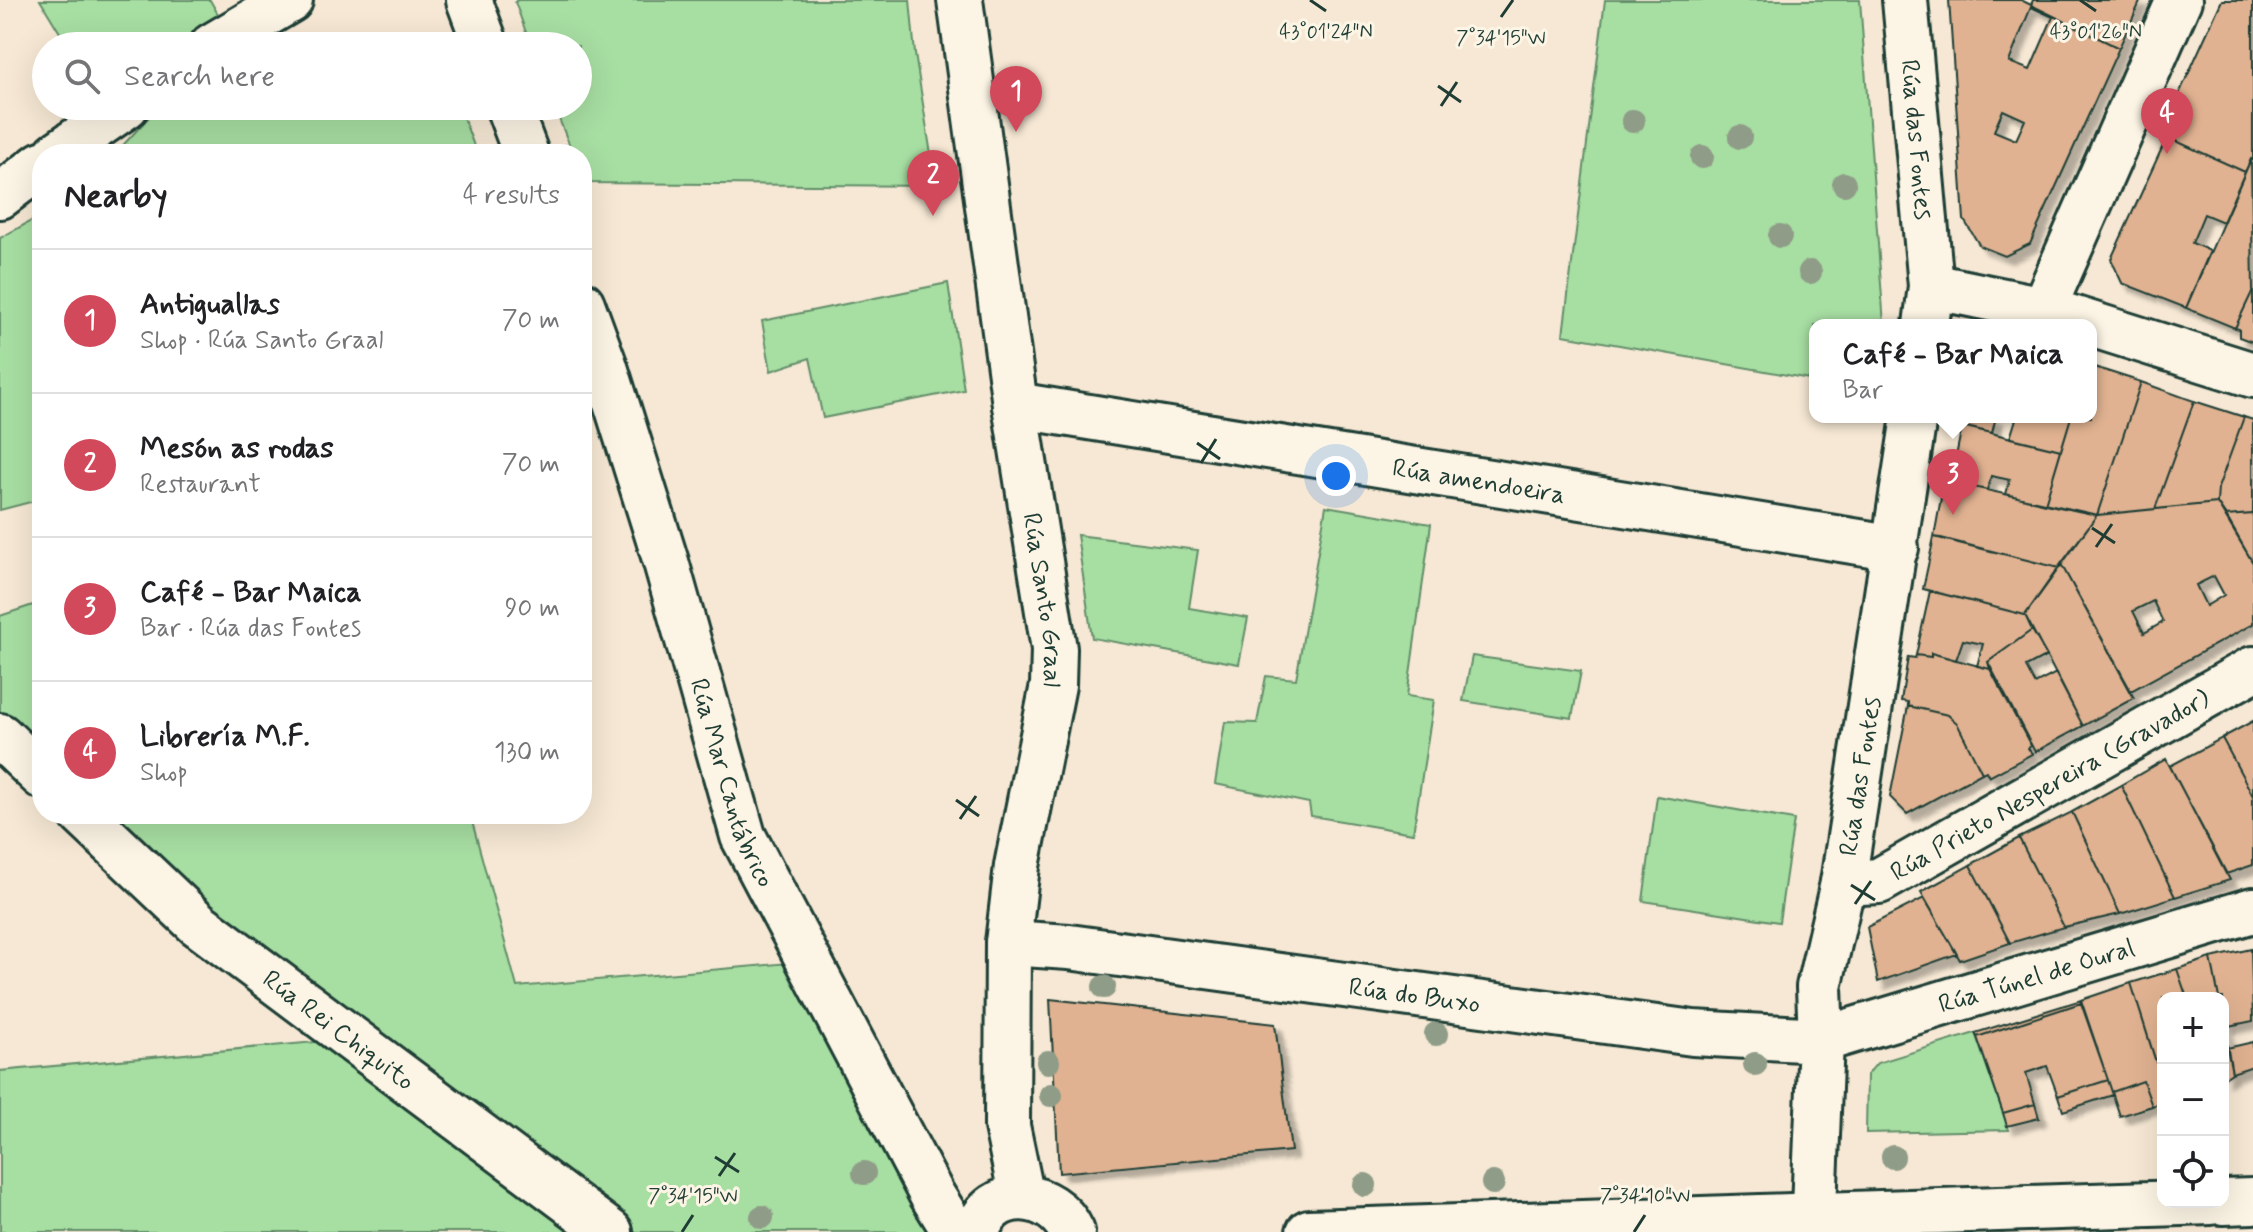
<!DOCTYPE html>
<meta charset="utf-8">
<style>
:root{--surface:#fff;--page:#f2f2f2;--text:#202124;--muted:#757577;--line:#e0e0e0;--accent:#d1495b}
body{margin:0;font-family:Mynerve,sans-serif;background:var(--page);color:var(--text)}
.controls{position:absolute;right:24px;bottom:24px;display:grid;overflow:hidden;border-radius:16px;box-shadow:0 8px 32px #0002}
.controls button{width:72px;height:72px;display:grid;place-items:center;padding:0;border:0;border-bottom:2px solid var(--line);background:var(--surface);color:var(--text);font:40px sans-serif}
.you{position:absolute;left:1336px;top:476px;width:28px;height:28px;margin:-20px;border:6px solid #fff;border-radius:50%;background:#1a73e8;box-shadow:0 0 0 12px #1a73e833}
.badge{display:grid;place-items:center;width:52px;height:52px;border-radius:50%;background:var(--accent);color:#fff;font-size:26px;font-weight:700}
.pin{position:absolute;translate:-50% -66px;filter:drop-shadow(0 2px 4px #0008)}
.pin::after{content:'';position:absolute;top:42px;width:28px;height:24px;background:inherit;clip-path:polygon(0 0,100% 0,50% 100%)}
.popup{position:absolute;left:1809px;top:319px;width:288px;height:104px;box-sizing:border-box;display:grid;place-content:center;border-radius:16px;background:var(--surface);filter:drop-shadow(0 2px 6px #0005);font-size:26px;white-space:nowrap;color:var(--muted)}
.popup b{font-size:30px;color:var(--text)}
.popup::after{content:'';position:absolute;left:50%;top:100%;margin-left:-16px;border:16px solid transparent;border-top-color:var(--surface)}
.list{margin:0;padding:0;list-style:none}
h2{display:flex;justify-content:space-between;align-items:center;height:104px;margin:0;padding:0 32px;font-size:34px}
h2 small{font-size:26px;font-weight:400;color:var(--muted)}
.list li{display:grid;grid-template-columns:52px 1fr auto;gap:24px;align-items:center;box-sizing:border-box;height:144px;padding:0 32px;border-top:2px solid var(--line)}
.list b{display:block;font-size:30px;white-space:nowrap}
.list p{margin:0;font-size:26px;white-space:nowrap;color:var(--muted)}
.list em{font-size:26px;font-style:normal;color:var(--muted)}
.icon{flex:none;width:44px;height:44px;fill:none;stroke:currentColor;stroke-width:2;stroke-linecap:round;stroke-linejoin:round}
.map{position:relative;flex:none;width:2253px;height:1232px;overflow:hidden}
.search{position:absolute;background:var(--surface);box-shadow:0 8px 32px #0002;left:32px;top:32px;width:560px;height:88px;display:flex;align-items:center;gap:20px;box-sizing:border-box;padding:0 28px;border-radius:44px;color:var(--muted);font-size:30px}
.panel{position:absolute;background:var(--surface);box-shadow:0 8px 32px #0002;left:32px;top:144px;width:560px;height:680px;border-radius:32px}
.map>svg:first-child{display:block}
.green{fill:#a7dea2;stroke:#638e6b;stroke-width:2}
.building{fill:#e0b291;stroke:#1f3d34;stroke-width:2;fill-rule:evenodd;filter:url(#shadow)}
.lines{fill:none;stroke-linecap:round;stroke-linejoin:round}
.minor-casing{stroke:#1f3d34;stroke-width:50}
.minor{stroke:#fcf5e5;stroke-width:44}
.tree{fill:#8f9c88}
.ticks{fill:none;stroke:#1f3d34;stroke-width:3}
.labels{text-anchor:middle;stroke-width:6;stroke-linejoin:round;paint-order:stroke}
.street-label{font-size:26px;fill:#1f3d34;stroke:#fcf5e5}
.ticks-label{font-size:20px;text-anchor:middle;fill:#1f3d34;stroke:#fcf5e5;stroke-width:6;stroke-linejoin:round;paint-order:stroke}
</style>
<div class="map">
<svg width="2253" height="1232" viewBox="0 0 2253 1232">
<defs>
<filter id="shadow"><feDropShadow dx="7" dy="7" stdDeviation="2" flood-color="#0004"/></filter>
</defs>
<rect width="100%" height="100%" fill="#f6e8d4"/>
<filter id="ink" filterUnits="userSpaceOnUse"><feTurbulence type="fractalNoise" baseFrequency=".0125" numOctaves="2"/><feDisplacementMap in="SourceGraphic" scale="16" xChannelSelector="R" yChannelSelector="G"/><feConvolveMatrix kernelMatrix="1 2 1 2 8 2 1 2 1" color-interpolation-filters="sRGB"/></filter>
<g filter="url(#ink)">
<path class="green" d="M40,0H210L223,23L188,46H68Z
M518,0H910L915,54L936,186L584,183L582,154H573L554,106H578V46H531L515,2Z
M1605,0H1860L1884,325H1815V380L1563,335Z
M159,106H459L477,154H115Z
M42,215V499L0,510V238Z
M948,283L964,390L823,418L810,358L771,371L762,321Z
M1326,506L1431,524L1407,696L1434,700L1413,833L1311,816L1309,803L1215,784L1225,722L1257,723L1266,676L1296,679Z
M1077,535L1198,550L1189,608L1248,618L1239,664L1092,638Z
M42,602V751L0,713V616Z
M1472,656L1581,671L1572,718L1463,701Z
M1657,796L1794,820L1779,922L1643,901Z
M110,814H470L517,987L789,963L930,1232H631L274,963Z
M1975,1033L2009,1130L1866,1133L1867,1075L1877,1063Z
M337,1040L591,1232H0V1071Z"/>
<path class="building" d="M1949,0H2021L2119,48L2030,244L2005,256L1980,246L1964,220ZM2031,7L2053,17L2030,70L2009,62ZM2003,110L2025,120L2016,140L1994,131Z
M2033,0H2141L2119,48L2031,5Z
M2222,0H2253V160L2251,159L2245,172L2167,137L2168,134L2164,127Z
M2167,137L2245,172L2223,222L2204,214L2192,243L2210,251L2186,308L2122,283L2111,259Z
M2251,159L2253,290L2235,328L2186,308Z
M2253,290V342L2239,337V329L2235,328Z
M2091,366L2141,382L2097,515L2045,504L2071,417H2091Z
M2141,382L2194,401L2155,509L2097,515Z
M2194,401L2244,417L2218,488L2217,503L2155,509Z
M1964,417H1996L1992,433L1962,426Z
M2071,417L2061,450L2010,438L2016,419L2010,417Z
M2244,417L2253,420V514L2226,516L2217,503L2218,488Z
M1962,426L2061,450L2045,504L2006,494L2010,480L1991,476L1987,490L1951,482Z
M1944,481L1951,482L2097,515L2059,568L1934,537Z
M2217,503L2253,563V624L2131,691L2061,564L2097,515ZM2214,576L2224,595L2206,606L2196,585ZM2153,601L2163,622L2144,633L2133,611Z
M2252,514H2253V563L2226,516Z
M1934,537L1941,538L2059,568L2025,615L1923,589Z
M2061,564L2134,698L2083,726L2025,615Z
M1930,591L2025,615L2032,630L1988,662L1990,669L1977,666L1983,644L1963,640L1956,660L1931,653V657L1916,655Z
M2032,630L2047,656L2026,667L2035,684L2056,673L2083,726L2035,752L1988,662Z
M1931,653L1990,669L2031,746L2028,748L2032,754L1989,777L1986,771L1982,773L1957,723L1948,715L1908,706V702L1901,701L1908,657L1915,658L1916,655L1931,657Z
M1908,706L1948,715L1957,723L1982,773L1907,814L1890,797Z
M2253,721V796L2222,738Z
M2222,738L2253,796V865L2226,874L2170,766Z
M2166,759L2230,880L2175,897L2121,785Z
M2121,785L2175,897L2120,914L2072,812Z
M2072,812L2120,914L2064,927L2019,838Z
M2019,838L2064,927L2010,943L1970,865Z
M1970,865L2010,943L1960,960L1921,892Z
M1924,898L1957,954L1878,982L1867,927Z
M2251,949L2253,1021L2224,1027L2223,998H2219L2211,958Z
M2211,958L2219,998H2187L2177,969Z
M2177,969L2187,998H2163V1074L2160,1075L2131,983Z
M2131,983L2163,1084V1102L2152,1106L2143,1081L2112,1092L2081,1000Z
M1050,999L1275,1024L1291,1151L1059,1173Z
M2081,1000V1003L1977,1037L1975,1033Z
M2081,1003L2108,1080L2058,1096L2047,1066L2026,1073L2035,1104L2003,1113L1977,1037Z
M2224,1027L2232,1073L2223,1079V1027Z
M2253,1042V1066L2232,1073L2227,1048Z
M2108,1080L2113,1095L2063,1111L2058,1096Z
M2143,1081L2152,1106L2120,1116L2112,1092Z
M2035,1104L2039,1118L2007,1126L2003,1113Z"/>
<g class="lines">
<g class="minor-casing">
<g id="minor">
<path d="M469,0L486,46"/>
<path id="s1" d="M960,0L1015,405L1054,649L1053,685L1017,866L1008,943L1007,1126L1022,1198"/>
<path id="s2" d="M1905,0L1931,286L1926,325"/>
<path d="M212,46L290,0"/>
<path d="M508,106L526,154"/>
<path d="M57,154L126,106"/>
<path d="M0,196L42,164"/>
<path d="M1931,286L2043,309L2253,375"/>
<path id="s3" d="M582,304L604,364L666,562L743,836L932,1195L955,1232"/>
<path d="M2043,309L2179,0"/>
<path id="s4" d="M1015,405L1896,548"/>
<path d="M0,736L42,776"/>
<path id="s5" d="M82,814L198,924L610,1232"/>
<path id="s6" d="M1843,883L1879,881L2253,669"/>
<path id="s7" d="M1008,943L1069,947L1693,1033L1821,1040L2253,910"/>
<path d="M2223,1202L2253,1201"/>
<path d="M977,1232C991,1185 1052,1189 1072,1232"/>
<path d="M1309,1232L2211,1202"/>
<path id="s8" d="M1813,1232L1821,1040L1819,987L1843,883L1914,417"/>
</g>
</g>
<use href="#minor" class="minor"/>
</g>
<g class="tree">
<circle cx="1633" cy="121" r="12"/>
<circle cx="1740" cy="137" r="12"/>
<circle cx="1702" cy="157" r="12"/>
<circle cx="1844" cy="184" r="12"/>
<circle cx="1780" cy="236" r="12"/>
<circle cx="1810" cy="272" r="12"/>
<circle cx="1104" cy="987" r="12"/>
<circle cx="1436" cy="1034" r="12"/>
<circle cx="1048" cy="1062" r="12"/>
<circle cx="1755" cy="1064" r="12"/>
<circle cx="1051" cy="1095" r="12"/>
<circle cx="1893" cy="1157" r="12"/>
<circle cx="864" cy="1173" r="12"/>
<circle cx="1493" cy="1183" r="12"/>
<circle cx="1365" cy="1185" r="12"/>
<circle cx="762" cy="1217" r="12"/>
</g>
</g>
<path class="ticks" d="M1310,0L1326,11M2080,0L2096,11M1501,17L1513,0M1438,86L1461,102M1441,106L1457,82M1197,443L1220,459M1201,463L1216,439M2092,528L2115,543M2096,547L2112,524M956,800L979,816M960,819L976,796M1851,885L1875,900M1855,904L1871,881M715,1157L739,1172M719,1176L735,1153M682,1232L693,1215M1634,1232L1645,1215"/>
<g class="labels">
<g class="street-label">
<text dy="9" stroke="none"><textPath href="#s2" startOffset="140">Rúa das Fontes</textPath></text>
<text dy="9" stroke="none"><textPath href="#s4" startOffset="470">Rúa amendoeira</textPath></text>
<text dy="9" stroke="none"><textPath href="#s1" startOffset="606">Rúa Santo Graal</textPath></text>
<text dy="9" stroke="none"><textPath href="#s8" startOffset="460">Rúa das Fontes</textPath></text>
<text dy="9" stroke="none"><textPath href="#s3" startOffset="502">Rúa Mar Cantábrico</textPath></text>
<text dy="9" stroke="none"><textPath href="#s6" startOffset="232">Rúa Prieto Nespereira (Gravador)</textPath></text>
<text dy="9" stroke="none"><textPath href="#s7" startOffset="1044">Rúa Túnel de Oural</textPath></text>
<text dy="9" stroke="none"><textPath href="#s7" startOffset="410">Rúa do Buxo</textPath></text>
<text dy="9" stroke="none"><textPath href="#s5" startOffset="336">Rúa Rei Chiquito</textPath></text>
</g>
</g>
<g class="ticks-label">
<text x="1326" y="38">43°01'24"N</text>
<text x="2096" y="38">43°01'26"N</text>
<text x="1501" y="44">7°34'15"W</text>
<text x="693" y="1202">7°34'15"W</text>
<text x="1645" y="1202">7°34'10"W</text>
</g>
</svg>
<div class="controls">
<button>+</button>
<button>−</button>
<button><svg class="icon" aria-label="locate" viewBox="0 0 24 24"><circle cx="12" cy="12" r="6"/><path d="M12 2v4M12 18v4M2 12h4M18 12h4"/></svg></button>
</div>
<div class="you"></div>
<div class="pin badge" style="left:1016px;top:132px">1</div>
<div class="pin badge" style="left:933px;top:216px">2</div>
<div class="pin badge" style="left:1953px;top:515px">3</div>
<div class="popup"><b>Café - Bar Maica</b>Bar</div>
<div class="pin badge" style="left:2167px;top:154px">4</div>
<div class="search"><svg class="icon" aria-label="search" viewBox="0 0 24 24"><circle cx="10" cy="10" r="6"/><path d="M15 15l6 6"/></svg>Search here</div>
<section class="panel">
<h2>Nearby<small>4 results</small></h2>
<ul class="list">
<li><span class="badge">1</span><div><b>Antiguallas</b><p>Shop · Rúa Santo Graal</p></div><em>70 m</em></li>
<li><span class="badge">2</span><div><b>Mesón as rodas</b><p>Restaurant</p></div><em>70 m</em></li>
<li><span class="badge">3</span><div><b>Café - Bar Maica</b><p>Bar · Rúa das Fontes</p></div><em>90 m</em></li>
<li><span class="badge">4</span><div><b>Librería M.F.</b><p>Shop</p></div><em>130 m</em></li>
</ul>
</section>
</div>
